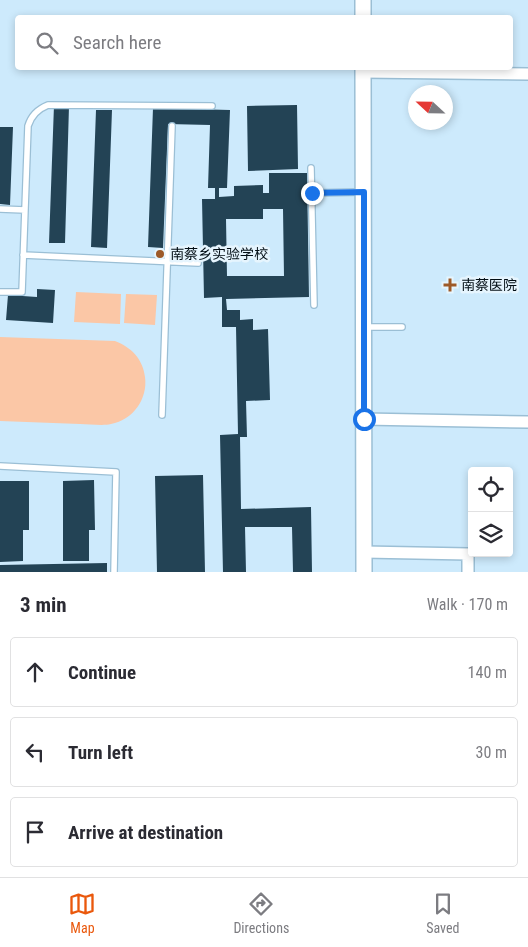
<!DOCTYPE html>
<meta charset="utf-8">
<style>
:root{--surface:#fff;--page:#f7f7f7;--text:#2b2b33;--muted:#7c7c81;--line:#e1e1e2;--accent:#ea580c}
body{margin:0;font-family:"Roboto Condensed","Noto Sans SC",sans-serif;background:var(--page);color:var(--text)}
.controls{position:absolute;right:15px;bottom:15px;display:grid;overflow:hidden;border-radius:5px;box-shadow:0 2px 8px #0003}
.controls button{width:45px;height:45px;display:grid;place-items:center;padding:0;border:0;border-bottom:1px solid var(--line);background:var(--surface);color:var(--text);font:25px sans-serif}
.compass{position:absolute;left:408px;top:85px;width:45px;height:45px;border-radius:50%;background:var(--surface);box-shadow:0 2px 8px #0003;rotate:292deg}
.stop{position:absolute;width:15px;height:15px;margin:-11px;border:4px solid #1a73e8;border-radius:50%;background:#fff}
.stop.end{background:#1a73e8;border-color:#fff;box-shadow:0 1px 5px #0008}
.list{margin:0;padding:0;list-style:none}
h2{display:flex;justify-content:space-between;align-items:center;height:65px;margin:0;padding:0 20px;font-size:21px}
h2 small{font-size:16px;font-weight:400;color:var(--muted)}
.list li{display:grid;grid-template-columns:32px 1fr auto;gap:15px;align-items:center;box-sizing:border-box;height:70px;margin:0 10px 10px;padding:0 10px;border:1px solid var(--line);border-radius:5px}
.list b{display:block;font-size:19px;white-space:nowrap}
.list em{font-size:16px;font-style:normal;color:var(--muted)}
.icon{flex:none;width:28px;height:28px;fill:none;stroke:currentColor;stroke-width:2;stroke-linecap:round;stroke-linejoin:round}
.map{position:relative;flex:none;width:528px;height:572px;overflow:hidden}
.search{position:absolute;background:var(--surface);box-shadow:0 2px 8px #0003;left:15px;right:15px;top:15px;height:55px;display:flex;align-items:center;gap:12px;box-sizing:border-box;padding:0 18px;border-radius:5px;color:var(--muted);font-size:19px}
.sheet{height:305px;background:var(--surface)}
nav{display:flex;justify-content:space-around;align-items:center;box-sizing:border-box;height:70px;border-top:1px solid var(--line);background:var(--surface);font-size:14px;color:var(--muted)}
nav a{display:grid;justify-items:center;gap:2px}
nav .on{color:var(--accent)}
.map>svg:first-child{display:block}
.green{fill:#fbc7a6}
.building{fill:#234355;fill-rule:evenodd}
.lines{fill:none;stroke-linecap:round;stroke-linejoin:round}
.service-casing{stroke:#9bbfd5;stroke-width:8}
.minor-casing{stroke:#9bbfd5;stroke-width:14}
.tertiary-casing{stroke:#9bbfd5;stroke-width:18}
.service{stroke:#fff;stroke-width:5.5}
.minor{stroke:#fff;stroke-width:11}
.tertiary{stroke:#fff;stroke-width:15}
.route{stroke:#1a73e8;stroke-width:6}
.poi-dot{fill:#9d5a29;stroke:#e6f5fe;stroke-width:2}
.labels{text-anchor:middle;stroke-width:5;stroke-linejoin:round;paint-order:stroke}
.poi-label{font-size:14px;fill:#020d14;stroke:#e6f5fe;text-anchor:start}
</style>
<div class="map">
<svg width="528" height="572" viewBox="0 0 528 572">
<rect width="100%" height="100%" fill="#cdeafc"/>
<path class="green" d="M76,292L121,294L120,324L74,322Z
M126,294L157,295L155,325L124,323Z
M0,337L115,341C131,347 143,359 145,377C148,399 133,420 111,424C103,426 89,424 80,424C53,423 27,422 0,421Z"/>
<path class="building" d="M54,105L69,106L65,243H49Z
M297,105L298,169L248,171L247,106Z
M153,108L230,110L227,188H219V197L234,196V186L263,185V193H269V173H307L309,297L226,299L227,310H240V320L253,319V330L268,329L270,400L246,401L247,437H240L241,509L311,507L312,572H293L292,527H245L246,572H223L220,435L238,434L236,327H222V297L204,298L202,199H215V188H208L210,125L168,124L163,248L148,247ZM263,209H283L284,276H227L226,219H263Z
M96,110H112L107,248L91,247Z
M0,127H13L10,205L0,204Z
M37,289L55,290L53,323L6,320L8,295L37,297Z
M203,475L205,572H157L155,476Z
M94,480L95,530H89V561H63V481Z
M0,481H29V530H23V561L0,562Z
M107,563V572H0V565Z"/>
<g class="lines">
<g class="service-casing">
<path id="service" d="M311,168L314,305
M312,193L362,192
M0,209L25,210
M23,255L198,263
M0,292H22L28,126C31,116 38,109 48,105L212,106
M364,327H402
M162,415L172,126
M0,466L116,472L114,572"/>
</g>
<g class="minor-casing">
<path id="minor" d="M363,72L528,74
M364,419L528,422
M364,552L468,554V572"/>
</g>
<g class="tertiary-casing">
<path id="tertiary" d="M363,0V18
M363,68L364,572"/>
</g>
<use href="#service" class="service"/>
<use href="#minor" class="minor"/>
<use href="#tertiary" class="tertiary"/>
</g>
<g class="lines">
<path class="route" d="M312,193L364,192V419"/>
</g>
<g class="poi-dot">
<circle cx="160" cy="254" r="5"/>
<path d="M447.5 277.5h5v5h5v5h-5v5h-5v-5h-5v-5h5z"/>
</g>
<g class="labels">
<g class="poi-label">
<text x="170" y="259">南蔡乡实验学校</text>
<text x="461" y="290">南蔡医院</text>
</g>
</g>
</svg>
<div class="controls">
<button><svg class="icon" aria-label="locate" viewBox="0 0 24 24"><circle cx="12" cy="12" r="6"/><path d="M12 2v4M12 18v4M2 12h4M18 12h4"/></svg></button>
<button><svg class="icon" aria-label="layers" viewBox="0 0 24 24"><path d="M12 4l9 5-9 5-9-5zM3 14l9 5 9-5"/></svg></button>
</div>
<svg class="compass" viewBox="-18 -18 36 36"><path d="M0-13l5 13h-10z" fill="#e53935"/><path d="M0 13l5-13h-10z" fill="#7c7c81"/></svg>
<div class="stop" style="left:364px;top:419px"></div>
<div class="stop end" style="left:312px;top:193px"></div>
<div class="search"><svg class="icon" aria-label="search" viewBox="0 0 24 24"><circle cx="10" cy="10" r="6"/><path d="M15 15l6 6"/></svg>Search here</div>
</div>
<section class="sheet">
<h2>3 min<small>Walk · 170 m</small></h2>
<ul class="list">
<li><svg class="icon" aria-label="ahead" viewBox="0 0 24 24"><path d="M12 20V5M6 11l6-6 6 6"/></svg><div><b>Continue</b></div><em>140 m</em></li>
<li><svg class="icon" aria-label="left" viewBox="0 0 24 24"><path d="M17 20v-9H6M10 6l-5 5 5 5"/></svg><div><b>Turn left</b></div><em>30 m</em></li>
<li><svg class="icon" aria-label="arrive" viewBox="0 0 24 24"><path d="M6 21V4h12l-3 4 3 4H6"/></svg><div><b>Arrive at destination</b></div></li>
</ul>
</section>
<nav>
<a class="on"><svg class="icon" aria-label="map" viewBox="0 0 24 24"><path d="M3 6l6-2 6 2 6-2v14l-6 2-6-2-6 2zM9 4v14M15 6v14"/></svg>Map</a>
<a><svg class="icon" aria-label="directions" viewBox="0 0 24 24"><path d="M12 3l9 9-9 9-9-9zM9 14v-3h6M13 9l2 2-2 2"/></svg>Directions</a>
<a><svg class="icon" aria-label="saved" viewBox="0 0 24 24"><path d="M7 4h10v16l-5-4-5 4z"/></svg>Saved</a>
</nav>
